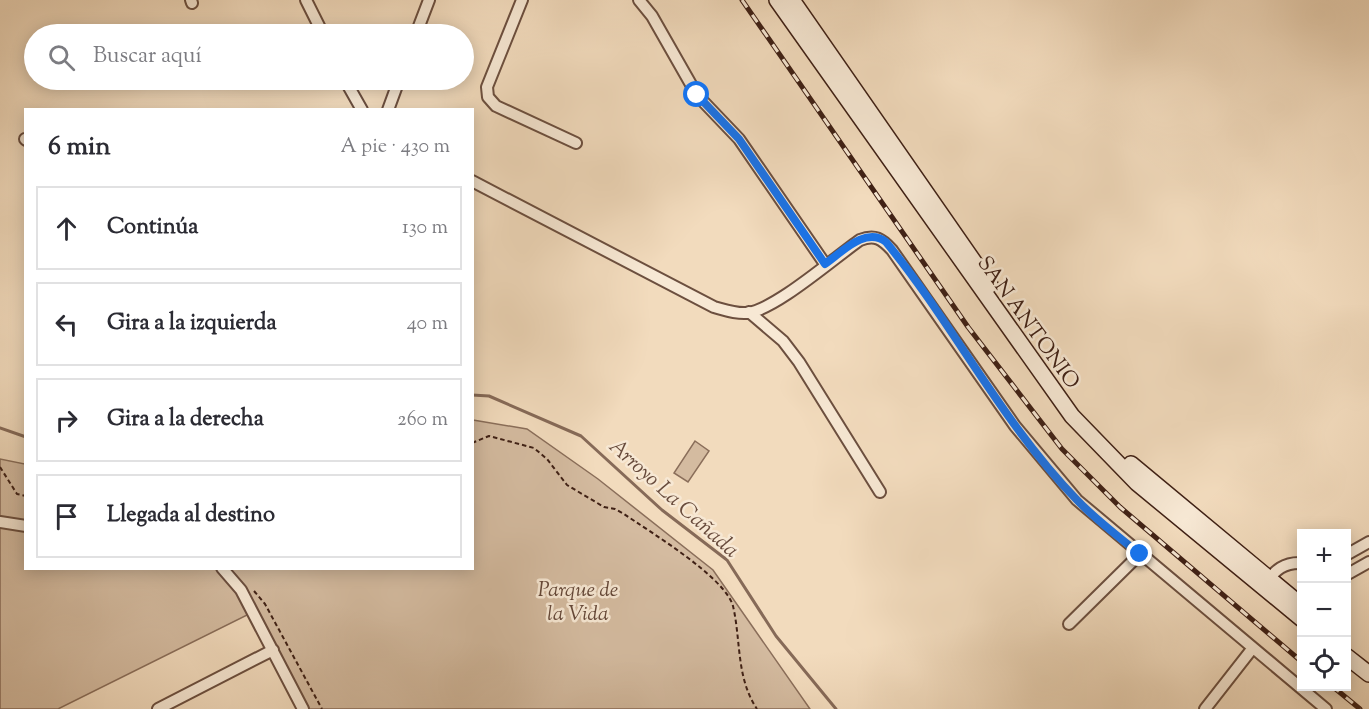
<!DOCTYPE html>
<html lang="es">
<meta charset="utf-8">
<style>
:root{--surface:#fff;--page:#f7f7f7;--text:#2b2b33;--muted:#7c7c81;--line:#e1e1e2}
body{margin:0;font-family:"Sorts Mill Goudy",serif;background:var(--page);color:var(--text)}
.controls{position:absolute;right:18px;bottom:18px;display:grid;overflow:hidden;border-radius:0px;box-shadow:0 3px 15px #0003}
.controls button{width:54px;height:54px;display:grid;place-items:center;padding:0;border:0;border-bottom:2px solid var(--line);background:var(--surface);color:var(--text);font:30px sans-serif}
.stop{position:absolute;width:18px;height:18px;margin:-14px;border:4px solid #1a73e8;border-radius:50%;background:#fff}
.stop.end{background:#1a73e8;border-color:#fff;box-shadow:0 2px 6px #0008}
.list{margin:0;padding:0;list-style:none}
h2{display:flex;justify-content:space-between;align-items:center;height:78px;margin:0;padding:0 24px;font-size:26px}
h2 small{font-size:20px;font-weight:400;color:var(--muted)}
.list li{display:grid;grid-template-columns:39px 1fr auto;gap:18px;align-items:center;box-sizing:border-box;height:84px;margin:0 12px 12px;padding:0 12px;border:2px solid var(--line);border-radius:0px}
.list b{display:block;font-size:22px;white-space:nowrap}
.list em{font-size:20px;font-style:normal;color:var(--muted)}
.icon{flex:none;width:33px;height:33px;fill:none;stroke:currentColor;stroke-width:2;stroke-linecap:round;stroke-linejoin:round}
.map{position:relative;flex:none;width:1369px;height:709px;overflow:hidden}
.search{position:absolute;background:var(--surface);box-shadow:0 3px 15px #0003;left:24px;top:24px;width:450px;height:66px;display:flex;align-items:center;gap:15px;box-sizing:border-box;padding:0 21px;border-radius:33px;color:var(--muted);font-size:22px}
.panel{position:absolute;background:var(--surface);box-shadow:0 3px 15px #0003;left:24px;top:108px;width:450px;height:462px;border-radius:0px}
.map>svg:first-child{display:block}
.green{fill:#d4bba0;stroke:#8a6e5a;stroke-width:1.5}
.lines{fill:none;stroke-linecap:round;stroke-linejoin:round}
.stream{stroke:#866a58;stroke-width:3}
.minor-casing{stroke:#6c4f3f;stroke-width:14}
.secondary-casing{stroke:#3f2015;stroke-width:18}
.path{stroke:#3f2015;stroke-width:2;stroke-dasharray:4.5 3;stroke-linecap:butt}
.minor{stroke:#f7e8d4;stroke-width:10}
.secondary{stroke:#f7e8d4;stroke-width:15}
.rail-casing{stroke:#3f2015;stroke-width:5}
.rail{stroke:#f7e8d4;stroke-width:3;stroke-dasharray:9;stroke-linecap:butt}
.route{stroke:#1a73e8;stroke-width:8}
.labels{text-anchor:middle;stroke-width:5;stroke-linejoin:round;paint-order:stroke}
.street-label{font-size:21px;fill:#3f2015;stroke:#f7e8d4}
.park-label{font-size:21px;font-style:italic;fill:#644738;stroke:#f7e8d4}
.water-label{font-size:22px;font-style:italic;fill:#684b3c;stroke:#f7e8d4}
</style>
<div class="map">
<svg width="1369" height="709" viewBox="0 0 1369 709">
<rect width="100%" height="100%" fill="#f2dbbd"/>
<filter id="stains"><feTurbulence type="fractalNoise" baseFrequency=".00333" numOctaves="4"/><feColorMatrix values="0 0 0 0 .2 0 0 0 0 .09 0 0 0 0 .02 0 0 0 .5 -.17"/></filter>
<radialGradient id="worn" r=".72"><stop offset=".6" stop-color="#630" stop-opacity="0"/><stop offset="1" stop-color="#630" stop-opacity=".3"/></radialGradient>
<path class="green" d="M473,420L527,429L598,479L713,570L810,709H303L253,612L58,709H0V459L25,464L26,568H472Z
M695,441L709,451L688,482L674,473Z"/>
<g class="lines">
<path class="stream" d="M472,395L489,396L581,436L662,510L727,560L776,636L836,709
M0,428L26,437"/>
<g class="minor-casing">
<path id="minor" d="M191,0L192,3
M306,0L323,34
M522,0L487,87L488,97L496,106L576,143
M639,0L652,16L697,95L739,139L825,264
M416,34L429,0
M345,80L362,110
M388,110L399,80
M25,139L26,140
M472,181L714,307C725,310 735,314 747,313C775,310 834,258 860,240C875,234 882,239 892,250L1015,426L1077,500L1326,709
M749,312L783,341L799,362L880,492
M0,522L26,526
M1346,555L1369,542
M222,568L241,590L303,709
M1346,575L1369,562
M1265,584C1275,570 1284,562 1302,563
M1069,624L1140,554
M158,709L273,650
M1205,709L1252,649"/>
</g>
<g class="secondary-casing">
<path id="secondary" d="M777,0L1072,416L1137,483L1302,619
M792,0L990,285
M1131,464L1302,606
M1346,656L1369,674"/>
</g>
<path class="path" d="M472,443L489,436L534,448L547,459L567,485L604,507L615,509L624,514C650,532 725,577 733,606C741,640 736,678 757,709
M0,467L17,494L26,496
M254,591L265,604L322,709"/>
<use href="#minor" class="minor"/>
<use href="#secondary" class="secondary"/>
<g class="rail-casing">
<path id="rail" d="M742,0L968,327L1062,449L1120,507L1302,662
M1332,686L1360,709"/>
</g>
<use href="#rail" class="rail"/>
</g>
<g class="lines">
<path class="route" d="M697,95L739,139L825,264C842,252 866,226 886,242C954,325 1002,423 1077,500C1096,520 1119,537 1140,554"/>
</g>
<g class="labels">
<g class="street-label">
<text transform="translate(1029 322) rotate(54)" y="7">SAN ANTONIO</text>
</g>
<g class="park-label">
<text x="578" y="596">Parque de<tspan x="578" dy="24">la Vida</tspan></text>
</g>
<g class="water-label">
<text transform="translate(675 497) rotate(42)" y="8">Arroyo La Cañada</text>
</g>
</g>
<rect width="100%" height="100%" filter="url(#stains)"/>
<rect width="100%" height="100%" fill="url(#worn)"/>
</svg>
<div class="controls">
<button>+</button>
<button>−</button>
<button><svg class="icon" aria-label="locate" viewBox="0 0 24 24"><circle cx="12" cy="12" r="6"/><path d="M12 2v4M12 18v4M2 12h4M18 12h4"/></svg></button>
</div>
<div class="stop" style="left:697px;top:95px"></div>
<div class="stop end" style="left:1140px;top:554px"></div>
<div class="search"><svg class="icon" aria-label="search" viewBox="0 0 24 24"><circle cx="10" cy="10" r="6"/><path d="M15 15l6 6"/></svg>Buscar aquí</div>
<section class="panel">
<h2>6 min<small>A pie · 430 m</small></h2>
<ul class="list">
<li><svg class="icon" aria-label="ahead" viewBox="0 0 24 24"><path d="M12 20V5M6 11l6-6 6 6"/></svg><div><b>Continúa</b></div><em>130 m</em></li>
<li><svg class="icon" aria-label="left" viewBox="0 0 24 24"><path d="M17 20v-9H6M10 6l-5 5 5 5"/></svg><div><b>Gira a la izquierda</b></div><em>40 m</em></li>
<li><svg class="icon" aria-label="right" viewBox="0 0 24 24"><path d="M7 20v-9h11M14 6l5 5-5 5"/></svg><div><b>Gira a la derecha</b></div><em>260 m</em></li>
<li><svg class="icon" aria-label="arrive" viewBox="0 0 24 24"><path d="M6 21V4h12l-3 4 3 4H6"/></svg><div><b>Llegada al destino</b></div></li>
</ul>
</section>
</div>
